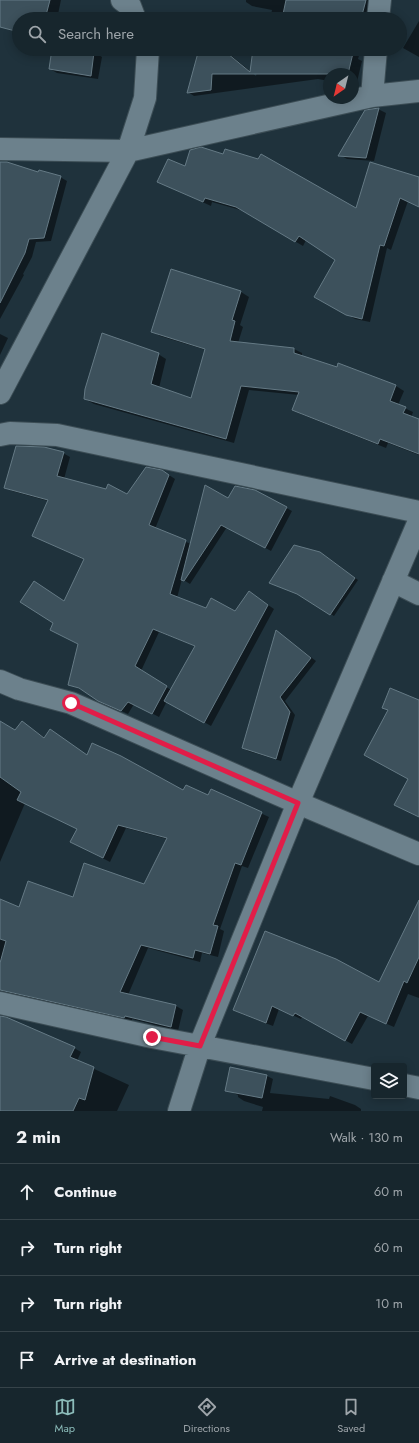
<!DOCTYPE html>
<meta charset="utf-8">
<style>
:root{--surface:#17262d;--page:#202e35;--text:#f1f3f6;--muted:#9ea5aa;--line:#364349;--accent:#8bbbb9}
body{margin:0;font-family:Jost,sans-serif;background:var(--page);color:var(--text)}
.controls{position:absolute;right:12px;bottom:12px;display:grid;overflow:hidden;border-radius:4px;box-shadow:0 2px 10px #0003}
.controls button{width:36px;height:36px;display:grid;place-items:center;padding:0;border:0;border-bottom:1px solid var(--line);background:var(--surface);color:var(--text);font:20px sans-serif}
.compass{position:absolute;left:323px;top:68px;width:36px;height:36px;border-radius:50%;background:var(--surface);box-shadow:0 2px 10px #0003;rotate:215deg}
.stop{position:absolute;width:12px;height:12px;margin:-9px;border:3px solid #e11d48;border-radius:50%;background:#fff}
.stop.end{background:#e11d48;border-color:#fff;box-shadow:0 1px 4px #0008}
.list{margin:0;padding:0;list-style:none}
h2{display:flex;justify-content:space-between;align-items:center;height:52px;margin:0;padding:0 16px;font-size:17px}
h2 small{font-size:13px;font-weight:400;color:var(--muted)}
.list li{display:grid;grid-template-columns:26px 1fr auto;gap:12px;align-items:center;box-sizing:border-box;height:56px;padding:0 16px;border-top:1px solid var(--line)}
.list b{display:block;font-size:15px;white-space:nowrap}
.list em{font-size:13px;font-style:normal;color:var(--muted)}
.icon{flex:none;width:22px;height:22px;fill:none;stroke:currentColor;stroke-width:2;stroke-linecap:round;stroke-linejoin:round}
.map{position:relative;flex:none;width:419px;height:1111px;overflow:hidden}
.search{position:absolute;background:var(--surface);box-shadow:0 2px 10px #0003;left:12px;right:12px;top:12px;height:44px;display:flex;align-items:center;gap:10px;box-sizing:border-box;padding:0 14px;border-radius:22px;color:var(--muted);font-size:15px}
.sheet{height:276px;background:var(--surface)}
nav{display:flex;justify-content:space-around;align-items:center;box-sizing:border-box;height:56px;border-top:1px solid var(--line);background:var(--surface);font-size:11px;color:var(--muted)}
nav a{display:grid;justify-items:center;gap:2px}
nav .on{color:var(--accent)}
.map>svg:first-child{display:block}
.shadow{fill:#0007;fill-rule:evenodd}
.building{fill:#3d515c;stroke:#657a85}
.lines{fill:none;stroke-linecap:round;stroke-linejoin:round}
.minor-casing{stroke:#3c4d55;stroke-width:24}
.minor{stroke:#6c818c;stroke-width:22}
.route{stroke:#e11d48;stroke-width:5}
</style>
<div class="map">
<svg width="419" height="1111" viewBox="0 0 419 1111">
<rect width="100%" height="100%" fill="#1f323c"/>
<path class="shadow" d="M0,0H61L57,19H19V34L6,28L0,11Z
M246,0H374L369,19H270L272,10L252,6L246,2Z
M419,21V57L403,48Z
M53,49H73L94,52L102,57L98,79L57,73L50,69Z
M200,49H223L256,76L263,49H361L358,59L362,61L356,86H353V74H329V81L318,79L194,96L188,92Z
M378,109L386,113L374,161L347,159L340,155Z
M185,168L356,209L412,175L419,178V206L408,201L391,250L387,248L370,322L355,319L315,296L337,260L306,240L303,246L244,211L212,202L211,206L159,182Z
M0,170L60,177L67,181L51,241L36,242L32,257L23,274L24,275L0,319Z
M172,270L241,292L249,297L240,325L243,327L238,343L294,349L302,353V356L337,368L339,364L396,386L404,391L398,405L413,412L411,418L419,421V455L388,443L386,448L301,414L293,409L299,395L249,390L234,443L94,404L85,399L158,354L166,359L159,388L192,399L206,350L160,336L152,331Z
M0,334L8,338L0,355Z
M63,453L70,457L64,479L127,496L169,475L175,479L155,529L191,544L229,500L254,491L292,511L271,551L227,527L190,584L182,579L177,598L206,609L235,612L255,596L274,609L211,726L167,701L159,717L134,704L128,714L106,704L85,691L69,684L79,644L65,602L85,560L33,536L48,501L12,491L5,487ZM159,632L195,646L171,690L141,671Z
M324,555L358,580L334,616L301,595Z
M276,631L316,661L285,701L295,715L281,761L248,751L243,748Z
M0,722L15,732L22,722L51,742L0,862Z
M88,756L184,792L208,796L211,790L269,817L248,868L242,866L220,929L224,931L218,957L202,953L200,962L148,948L128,995L176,1006L183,1010L178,1031L132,1019V1021L0,991V900L20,908L145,885L167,839L126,828L110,862L79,846L78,829Z
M419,912V998L408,994L394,1027L368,1016L352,1044L302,1017L301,1019L279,1009L273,1026L242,1014L235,1010L379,984Z
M0,1017L74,1048L81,1052L77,1061L129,1085L117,1111H0Z
M267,1076L273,1079L270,1093L329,1099L330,1096L355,1105L361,1109V1111H262L263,1107L244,1101L238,1097V1095L227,1090Z"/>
<path class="building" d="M0,0H50L45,19H19V32L0,27Z
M286,0H366L361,19H282Z
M52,49H79L94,52L91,76L49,69Z
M199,49H222L250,72L253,49H354L348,74H212L211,90L187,93Z
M379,108L366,158L338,156L365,110Z
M201,147L223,154L225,149L258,159L261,154L356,208L370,162L419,177V207L400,198L384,246L380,245L362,319L346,315L314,297L335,260L299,236L295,242L236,207L205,198L203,202L157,182L168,159L185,166L190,150Z
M0,162H7L38,172L39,170L61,176L44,238L29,239L25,253L0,303Z
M171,269L241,291L232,320L235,321L230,341L294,348V353L337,367L338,363L396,385L390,401L406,407L403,413L419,419V454L380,439L378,444L292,410L299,392L241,386L226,439L84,399L85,389L102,333L159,353L151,384L191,398L205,349L151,332Z
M16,446L44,447L64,452L57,476L106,489L108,484L127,494L146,467L162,470L169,475L149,525L186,540L170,594L206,608L211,598L235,611L249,591L268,605L204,723L164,701L195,646L153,629L135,666L167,686L152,714L128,702L121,711L98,701L79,688L68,685L78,644L50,630L53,623L20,602L34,581L64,601L84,559L32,536L48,500L4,488Z
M205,485L228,498L235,486L255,490L287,507L265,548L221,525L184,581L181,580Z
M294,545L320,552L355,578L330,615L297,594L269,583Z
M276,630L311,658L280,697L290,712L276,759L242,748Z
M390,688L419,700V817L394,805L408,779L364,755L388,710L382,708Z
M0,721L15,730L22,721L44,738L50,729L87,755L92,743L121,756L183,790L186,785L208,795L211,789L262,812L241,865L235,863L213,925L218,926L210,954L195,950L193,958L141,945L120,992L176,1005L171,1027L125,1016L124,1018L0,990V963L6,941L0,939V899L19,907L28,881L73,897L84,863L144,884L167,838L118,825L103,858L70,842L77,829L17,800L21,792L0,777Z
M419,900V957L407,983L404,981L386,1024L360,1012L345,1041L295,1013L293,1016L272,1006L266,1023L233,1010L265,931L336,959L379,982Z
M0,1016L6,1017L75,1047L70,1057L94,1067L85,1100L79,1098L73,1111H0Z
M230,1067L267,1075L262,1098L225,1091Z"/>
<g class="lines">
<g class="minor-casing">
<path id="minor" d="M122,0L130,6L135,19
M378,19L380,0
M372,96L376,49
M0,149L128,151L145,98L148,49
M0,393L128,151L372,96L419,91
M0,435L10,433L57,435L419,512
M393,581L419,594
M0,681L19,689L71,703L298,803L419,854
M0,1003L152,1037L374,1079
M404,1085L419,1088
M179,1111L200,1045L298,803L419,521"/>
</g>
<use href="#minor" class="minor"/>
</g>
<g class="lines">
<path class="route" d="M71,703L298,803L200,1046L152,1037"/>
</g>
</svg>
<div class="controls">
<button><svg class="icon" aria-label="layers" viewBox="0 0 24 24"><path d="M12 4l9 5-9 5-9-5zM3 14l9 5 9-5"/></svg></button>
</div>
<svg class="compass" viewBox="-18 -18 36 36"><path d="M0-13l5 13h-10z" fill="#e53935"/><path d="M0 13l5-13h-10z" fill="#9ea5aa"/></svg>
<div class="stop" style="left:71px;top:703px"></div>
<div class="stop end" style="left:152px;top:1037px"></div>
<div class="search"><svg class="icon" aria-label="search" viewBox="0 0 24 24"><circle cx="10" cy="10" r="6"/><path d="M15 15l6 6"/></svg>Search here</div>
</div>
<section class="sheet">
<h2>2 min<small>Walk · 130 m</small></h2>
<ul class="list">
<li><svg class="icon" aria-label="ahead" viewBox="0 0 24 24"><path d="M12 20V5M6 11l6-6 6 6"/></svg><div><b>Continue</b></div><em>60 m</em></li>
<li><svg class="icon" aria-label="right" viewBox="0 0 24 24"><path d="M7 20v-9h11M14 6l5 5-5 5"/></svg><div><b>Turn right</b></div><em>60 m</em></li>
<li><svg class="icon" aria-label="right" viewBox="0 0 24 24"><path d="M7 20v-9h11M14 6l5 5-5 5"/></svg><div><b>Turn right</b></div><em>10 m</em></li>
<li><svg class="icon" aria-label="arrive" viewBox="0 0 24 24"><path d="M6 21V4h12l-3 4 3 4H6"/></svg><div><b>Arrive at destination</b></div></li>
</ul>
</section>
<nav>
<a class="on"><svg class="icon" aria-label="map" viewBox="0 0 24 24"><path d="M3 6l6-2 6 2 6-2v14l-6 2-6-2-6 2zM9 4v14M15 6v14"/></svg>Map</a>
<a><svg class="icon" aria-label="directions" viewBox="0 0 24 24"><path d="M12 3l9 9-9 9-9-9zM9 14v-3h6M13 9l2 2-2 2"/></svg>Directions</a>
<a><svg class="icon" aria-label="saved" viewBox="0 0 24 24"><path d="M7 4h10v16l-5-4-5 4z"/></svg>Saved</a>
</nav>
